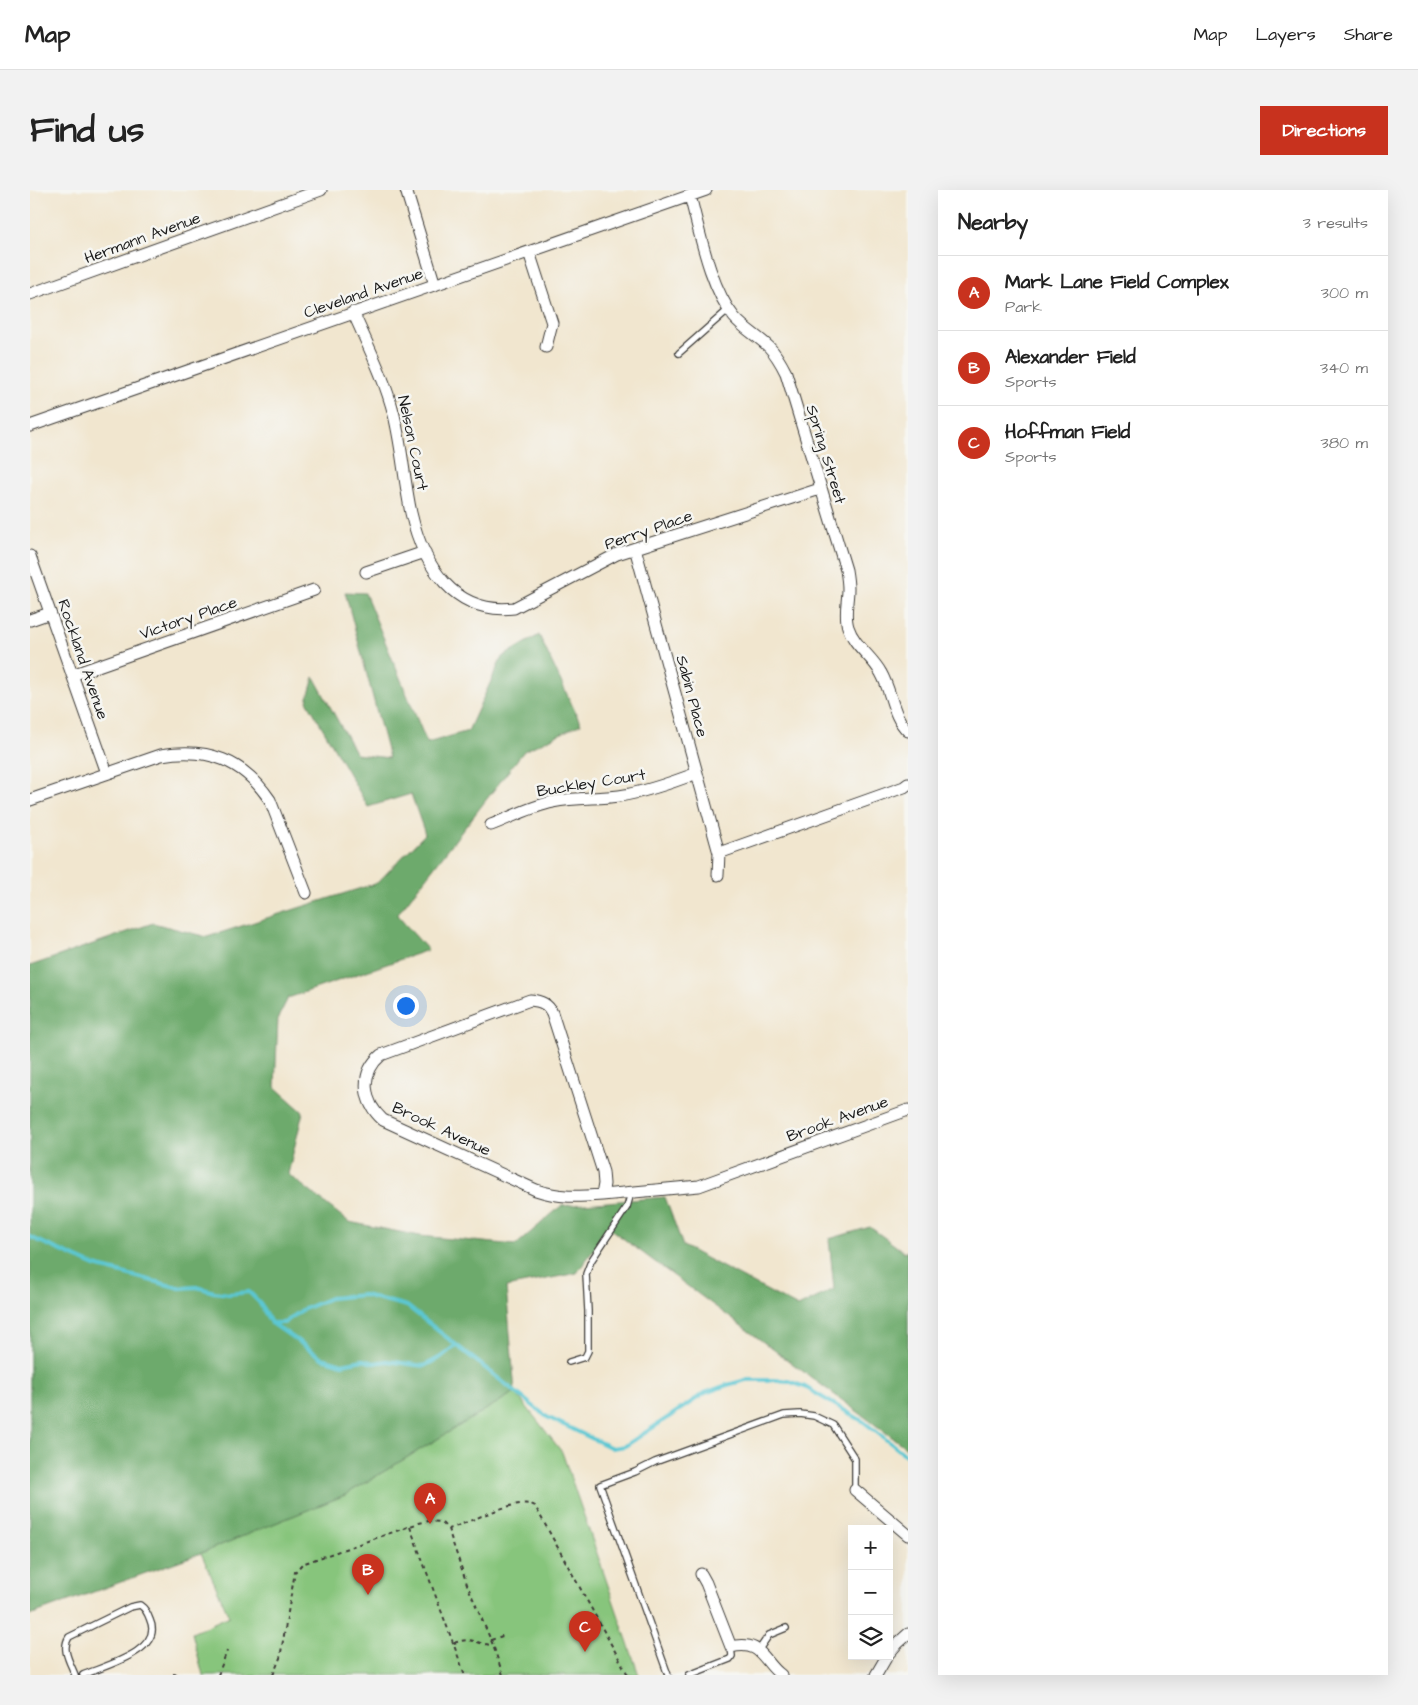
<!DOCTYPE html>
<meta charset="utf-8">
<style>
:root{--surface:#fff;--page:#f2f2f2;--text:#222;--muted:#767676;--line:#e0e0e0;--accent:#c8321e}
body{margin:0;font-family:"Architects Daughter",sans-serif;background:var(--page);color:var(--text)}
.controls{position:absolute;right:15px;bottom:15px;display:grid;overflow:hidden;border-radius:0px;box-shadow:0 5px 20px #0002}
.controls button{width:45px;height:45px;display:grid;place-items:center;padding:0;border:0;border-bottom:1px solid var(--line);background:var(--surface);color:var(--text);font:25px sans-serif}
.you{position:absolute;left:375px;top:815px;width:18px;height:18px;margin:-12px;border:4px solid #fff;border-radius:50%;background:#1a73e8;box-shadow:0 0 0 8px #1a73e833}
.badge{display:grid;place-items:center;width:32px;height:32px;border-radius:50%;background:var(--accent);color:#fff;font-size:16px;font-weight:700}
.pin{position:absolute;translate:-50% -41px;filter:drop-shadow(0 1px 2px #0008)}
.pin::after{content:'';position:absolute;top:26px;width:18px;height:15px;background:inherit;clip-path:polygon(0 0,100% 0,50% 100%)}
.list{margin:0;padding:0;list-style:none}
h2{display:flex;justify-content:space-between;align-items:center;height:65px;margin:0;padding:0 20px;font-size:21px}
h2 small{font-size:16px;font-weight:400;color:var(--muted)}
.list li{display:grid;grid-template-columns:32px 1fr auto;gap:15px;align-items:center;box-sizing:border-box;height:75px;padding:0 20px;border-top:1px solid var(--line)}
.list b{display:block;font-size:19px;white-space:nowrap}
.list p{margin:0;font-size:16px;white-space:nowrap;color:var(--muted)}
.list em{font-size:16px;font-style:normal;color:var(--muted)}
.icon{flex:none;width:28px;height:28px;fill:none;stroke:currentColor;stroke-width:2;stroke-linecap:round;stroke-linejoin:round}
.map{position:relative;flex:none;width:878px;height:1485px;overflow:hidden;border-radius:0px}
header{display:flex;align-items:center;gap:30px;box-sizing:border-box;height:70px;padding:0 25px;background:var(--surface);border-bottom:1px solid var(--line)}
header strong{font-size:24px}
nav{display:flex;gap:28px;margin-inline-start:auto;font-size:18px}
.intro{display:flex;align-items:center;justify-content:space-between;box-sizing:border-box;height:120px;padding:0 30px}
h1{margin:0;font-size:35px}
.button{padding:12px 22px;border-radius:0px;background:var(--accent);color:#fff;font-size:18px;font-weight:700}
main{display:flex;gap:30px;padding:0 30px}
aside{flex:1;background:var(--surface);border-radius:0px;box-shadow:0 5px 20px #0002}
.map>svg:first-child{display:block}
.green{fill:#87c57c;stroke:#52704c}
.forest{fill:#6daa6c;stroke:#446344}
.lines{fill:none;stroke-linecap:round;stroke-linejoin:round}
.stream{stroke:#5bc7d3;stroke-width:4}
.service-casing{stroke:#3c3a37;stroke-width:8}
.minor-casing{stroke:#3c3a37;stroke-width:13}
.path{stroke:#3c3a37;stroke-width:2;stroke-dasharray:4 4;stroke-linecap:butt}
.service{stroke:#fff;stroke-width:5.5}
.minor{stroke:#fff;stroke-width:11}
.labels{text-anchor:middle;stroke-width:5;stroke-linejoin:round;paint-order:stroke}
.street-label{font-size:16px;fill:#1c1c1c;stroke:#f6f6f2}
</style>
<header>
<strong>Map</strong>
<nav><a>Map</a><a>Layers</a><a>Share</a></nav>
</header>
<div class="intro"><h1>Find us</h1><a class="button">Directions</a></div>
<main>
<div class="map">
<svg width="878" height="1485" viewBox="0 0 878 1485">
<rect width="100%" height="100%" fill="#f6f6f2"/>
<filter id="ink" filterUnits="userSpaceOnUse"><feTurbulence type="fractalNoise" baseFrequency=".02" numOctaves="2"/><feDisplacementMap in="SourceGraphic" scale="10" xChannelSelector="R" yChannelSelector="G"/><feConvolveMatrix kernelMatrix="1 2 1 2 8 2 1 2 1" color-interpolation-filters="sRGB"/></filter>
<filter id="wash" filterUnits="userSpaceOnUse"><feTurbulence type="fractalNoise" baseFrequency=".0096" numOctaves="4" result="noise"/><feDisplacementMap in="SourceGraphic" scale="20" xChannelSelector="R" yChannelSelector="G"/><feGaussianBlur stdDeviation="1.12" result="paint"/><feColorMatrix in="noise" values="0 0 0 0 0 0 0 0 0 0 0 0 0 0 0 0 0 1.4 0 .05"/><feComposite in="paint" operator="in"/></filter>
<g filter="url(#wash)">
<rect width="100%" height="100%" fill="#f1e6cf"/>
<path class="green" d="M485,1202L532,1262L609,1485H173L162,1443L199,1426L171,1363L315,1305Z"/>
<path class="forest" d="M315,402L335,403L397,553L438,541L472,467L509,445L551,534L494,561L367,725L398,760L258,808L248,828L245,897L273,922L258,984L319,1032L390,1046L486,1055L531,1016L635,1007L653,1056L768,1117L804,1099L799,1049L840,1037L874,1062L878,1061V1259L579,1038L547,1083L476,1097L485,1202L315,1305L171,1363L0,1425V776L123,733L177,747L347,693L395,644L381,604L338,617L277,511L284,487L326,564L359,568Z"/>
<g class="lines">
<path class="stream" d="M0,1047L65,1076L150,1098L167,1097L184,1102L199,1104L219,1102L229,1112L241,1133H254L272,1120L300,1108L334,1105L377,1116L517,1227L582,1258L595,1256L675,1203L697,1195L716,1190H745L758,1191L775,1197L834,1232L878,1267
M242,1133L292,1168L312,1174L333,1170L344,1173L357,1171L394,1176L411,1167L426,1155"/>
</g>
</g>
<g filter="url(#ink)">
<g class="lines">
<g class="service-casing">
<path id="service" d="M649,163L699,119
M539,1172L555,1167L558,1161V1121L556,1084L561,1071L597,1017L601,1003
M728,1461L739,1445L756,1438
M45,1485C40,1472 31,1459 39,1447L100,1417L110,1415C116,1419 118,1424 120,1430C134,1461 74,1476 53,1485
M638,1485L570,1295L605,1282L625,1272L754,1225L770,1224L784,1226L803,1235L825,1269V1300
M659,1485L700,1469L702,1466L701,1457"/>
</g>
<g class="minor-casing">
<path id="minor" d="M376,0L405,95
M660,6C670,43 680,97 704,127C714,139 728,146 739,157C746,164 751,173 756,183L816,380C817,386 818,393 818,399C818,411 814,425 818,437C824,456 842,466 851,483C862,502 862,526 878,541
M499,62L522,133L516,157
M0,104L291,0
M323,122C338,156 355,189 364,225C372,257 374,290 381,323C393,375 424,425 484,418L587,364L790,299
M0,236L676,0
M605,358L689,663L688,685
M0,366L77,583
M336,382L395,362
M0,430L20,423
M42,485L284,400
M0,610L131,565C178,557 213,570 240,610L276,703
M461,635C482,627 502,616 523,612C545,607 567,609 589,606C616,602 641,593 667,583
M689,663L874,597L878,594
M500,810C511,811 518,814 522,823L573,982L574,994L572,1005C547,1007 530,1008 506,1000L353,930C333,912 329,884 351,865Z
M572,1005L669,996L878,920
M825,1300L878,1345
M671,1384L676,1393L701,1457C732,1449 733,1472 751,1485
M859,1463L867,1454L878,1444
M846,1485L857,1466"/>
</g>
<path class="path" d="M380,1337L435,1485
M418,1339C438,1334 489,1305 505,1316L598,1485
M461,1450L475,1445
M424,1453C444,1446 444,1454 463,1455
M143,1484L148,1485
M188,1485L197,1461
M243,1485L250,1468L265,1382L272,1374L389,1333L399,1331L411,1332L418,1339L438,1397L463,1455L473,1485"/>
<use href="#service" class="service"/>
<use href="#minor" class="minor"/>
</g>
</g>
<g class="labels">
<g class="street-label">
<text transform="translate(112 47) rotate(-20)" y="6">Hermann Avenue</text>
<text transform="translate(333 102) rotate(-19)" y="6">Cleveland Avenue</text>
<text transform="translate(384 253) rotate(78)" y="6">Nelson Court</text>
<text transform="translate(797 264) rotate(73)" y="6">Spring Street</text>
<text transform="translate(618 339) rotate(-19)" y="6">Perry Place</text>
<text transform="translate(158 427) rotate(-19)" y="6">Victory Place</text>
<text transform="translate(54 469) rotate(71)" y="6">Rockland Avenue</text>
<text transform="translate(663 506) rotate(75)" y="6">Sabin Place</text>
<text transform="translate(561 592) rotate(-9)" y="6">Buckley Court</text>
<text transform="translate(807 928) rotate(-20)" y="6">Brook Avenue</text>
<text transform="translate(412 938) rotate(25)" y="6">Brook Avenue</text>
</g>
</g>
</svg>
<div class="controls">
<button>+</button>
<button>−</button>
<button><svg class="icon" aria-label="layers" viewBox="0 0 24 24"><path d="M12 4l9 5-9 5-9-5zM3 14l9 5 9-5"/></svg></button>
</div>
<div class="you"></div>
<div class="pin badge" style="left:400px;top:1334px">A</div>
<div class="pin badge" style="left:338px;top:1405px">B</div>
<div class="pin badge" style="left:555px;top:1462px">C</div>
</div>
<aside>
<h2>Nearby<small>3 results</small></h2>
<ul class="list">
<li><span class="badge">A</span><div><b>Mark Lane Field Complex</b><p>Park</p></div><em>300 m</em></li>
<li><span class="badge">B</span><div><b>Alexander Field</b><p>Sports</p></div><em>340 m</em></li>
<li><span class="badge">C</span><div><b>Hoffman Field</b><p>Sports</p></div><em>380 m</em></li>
</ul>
</aside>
</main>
